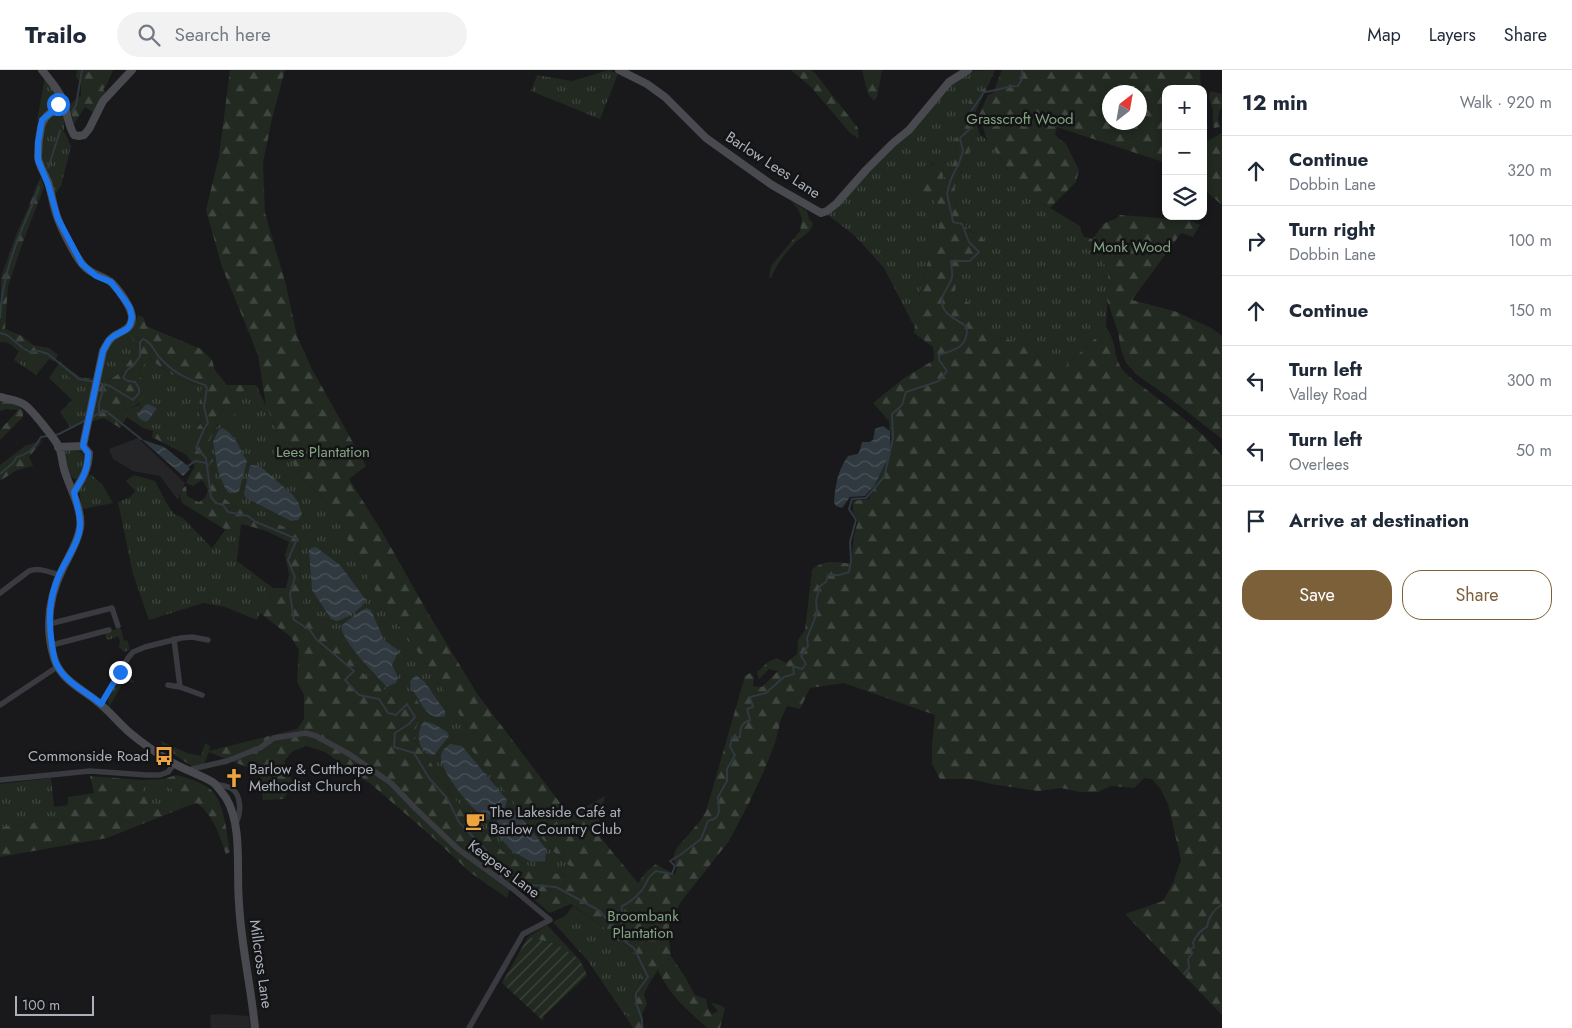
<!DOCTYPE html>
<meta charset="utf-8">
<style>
:root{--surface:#fff;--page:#f2f2f3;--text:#1f2937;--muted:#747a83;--line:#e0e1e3;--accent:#7c603a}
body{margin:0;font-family:Jost,sans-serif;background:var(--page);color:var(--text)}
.controls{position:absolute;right:15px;top:15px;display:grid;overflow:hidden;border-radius:10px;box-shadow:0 2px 8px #0003}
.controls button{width:45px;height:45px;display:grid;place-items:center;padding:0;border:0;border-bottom:1px solid var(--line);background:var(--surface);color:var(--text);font:25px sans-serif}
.compass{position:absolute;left:1102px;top:15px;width:45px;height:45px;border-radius:50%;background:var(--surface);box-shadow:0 2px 8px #0003;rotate:31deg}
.scale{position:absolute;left:15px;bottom:12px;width:79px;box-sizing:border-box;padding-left:5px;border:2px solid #abb1ba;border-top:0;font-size:14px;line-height:18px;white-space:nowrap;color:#abb1ba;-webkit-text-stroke:4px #141416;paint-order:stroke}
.stop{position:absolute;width:15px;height:15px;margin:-11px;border:4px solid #1a73e8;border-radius:50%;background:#fff}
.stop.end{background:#1a73e8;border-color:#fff;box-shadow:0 1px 5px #0008}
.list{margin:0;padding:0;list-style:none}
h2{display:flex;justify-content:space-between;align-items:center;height:65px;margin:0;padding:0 20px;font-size:21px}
h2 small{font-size:16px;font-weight:400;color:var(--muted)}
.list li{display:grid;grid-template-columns:32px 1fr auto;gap:15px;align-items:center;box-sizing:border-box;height:70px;padding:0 20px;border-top:1px solid var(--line)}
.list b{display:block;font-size:19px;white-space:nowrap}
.list p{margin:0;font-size:16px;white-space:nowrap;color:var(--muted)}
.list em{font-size:16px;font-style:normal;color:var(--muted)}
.actions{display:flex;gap:10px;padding:15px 20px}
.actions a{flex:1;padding:11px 0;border:1px solid var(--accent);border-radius:20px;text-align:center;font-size:18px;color:var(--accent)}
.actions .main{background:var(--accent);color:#fff}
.icon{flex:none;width:28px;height:28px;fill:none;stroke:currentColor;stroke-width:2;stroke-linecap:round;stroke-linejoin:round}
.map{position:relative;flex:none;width:1222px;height:958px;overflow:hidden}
header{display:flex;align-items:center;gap:30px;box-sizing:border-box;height:70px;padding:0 25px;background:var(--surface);border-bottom:1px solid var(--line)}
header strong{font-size:24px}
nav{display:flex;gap:28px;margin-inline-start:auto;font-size:18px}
.search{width:350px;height:45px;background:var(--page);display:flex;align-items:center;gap:12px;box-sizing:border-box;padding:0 18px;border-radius:28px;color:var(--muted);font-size:19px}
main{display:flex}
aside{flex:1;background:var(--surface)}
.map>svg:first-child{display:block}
.built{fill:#252528}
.grass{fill:url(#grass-tufts)}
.forest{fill:url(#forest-firs);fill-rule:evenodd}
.garden{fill:url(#garden-furrows)}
.water{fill:url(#water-waves)}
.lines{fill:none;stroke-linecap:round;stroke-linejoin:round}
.stream{stroke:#2f393f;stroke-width:2}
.street{stroke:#3a3b40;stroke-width:5.5}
.secondary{stroke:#484a50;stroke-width:8}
.route{stroke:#1a73e8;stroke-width:6}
.labels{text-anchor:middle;stroke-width:5;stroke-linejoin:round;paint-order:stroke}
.park-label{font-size:15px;fill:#84a483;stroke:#141416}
.street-label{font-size:15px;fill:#abb1ba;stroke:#141416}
.poi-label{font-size:15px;fill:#abb1ba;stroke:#141416;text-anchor:start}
</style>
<header>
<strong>Trailo</strong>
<div class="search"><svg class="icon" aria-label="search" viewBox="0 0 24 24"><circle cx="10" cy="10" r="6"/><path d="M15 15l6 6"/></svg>Search here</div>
<nav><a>Map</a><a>Layers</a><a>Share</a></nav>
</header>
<main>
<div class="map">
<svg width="1222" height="958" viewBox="0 0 1222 958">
<defs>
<pattern id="grass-tufts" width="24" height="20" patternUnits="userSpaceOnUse" patternTransform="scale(1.25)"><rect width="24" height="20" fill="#212921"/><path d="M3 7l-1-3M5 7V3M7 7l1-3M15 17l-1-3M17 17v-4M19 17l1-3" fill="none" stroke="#3f463f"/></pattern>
<pattern id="forest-firs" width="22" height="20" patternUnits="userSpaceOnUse" patternTransform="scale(1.25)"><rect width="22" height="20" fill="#212921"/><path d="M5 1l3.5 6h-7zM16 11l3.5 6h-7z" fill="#3f463f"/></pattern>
<pattern id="garden-furrows" width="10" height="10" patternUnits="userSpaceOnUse" patternTransform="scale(1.25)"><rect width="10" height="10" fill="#212921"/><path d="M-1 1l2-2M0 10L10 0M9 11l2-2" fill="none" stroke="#3f463f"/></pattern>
<pattern id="water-waves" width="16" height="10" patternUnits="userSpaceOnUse" patternTransform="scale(1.25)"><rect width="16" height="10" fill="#2f393f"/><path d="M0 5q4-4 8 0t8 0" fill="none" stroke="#4a5359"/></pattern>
</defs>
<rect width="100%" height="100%" fill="#19191b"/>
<path class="built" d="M138,368L185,413L178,430L160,406L133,401L113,389L109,379Z
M221,944L249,946L250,958H211L210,945Z"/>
<path class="grass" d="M609,0L618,4L600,49L531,21L537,5L572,11Z
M995,0L988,16L970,27L965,49L955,70L958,82L952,96L943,109L944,93H933L925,105L917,113L900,112L911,123L935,130V141L940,162L931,175L929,187L919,227L915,258L884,198L855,166L828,145L894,76L909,65L918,55L930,37L951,14L971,1Z
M45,7L58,27L52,37L37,51Z
M61,41L64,45V61L71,76L61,116L55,124C53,113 48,105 44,94C41,85 41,61 46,52C49,46 55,42 61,41Z
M976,62L987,70L1021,119L1034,131L1050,138L1080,156C1083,173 1098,180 1105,195C1111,208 1106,243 1106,258L1065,297L1052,294L1017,272L991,265L978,250L974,236L955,224V211L961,195L968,188L981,165L970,161L959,145L953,122Z
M129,261L134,272L137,275C135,284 122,303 114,307C110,310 104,310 98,311C105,285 104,275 129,261Z
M19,281L22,283L50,288L36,305L14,290Z
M150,288C165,303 182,310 202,317C200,329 197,339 202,351L199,354L194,372L176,374L153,361L143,358L127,347L124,340L139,335L147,318L139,305L140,299Z
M58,295C65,306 80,314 93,315L84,350L70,357L60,342L72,330L49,308Z
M249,315H256L298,404L331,437L387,543L404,561L455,637L469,661L551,779L576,802L570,807L531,797L502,781L486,762L467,753L459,734L444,716L426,684L418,677L414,668L417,655L424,642C403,631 381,620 365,604C343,583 329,557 304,539L301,516L299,463L234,436C228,432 222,428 219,422C214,413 216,403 209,395L214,390C204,373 211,370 218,354L215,349L225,337L230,348L235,344L231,334L237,329L239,324L244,322Z
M64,380C72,380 79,379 85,385L83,401L78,409H74C67,403 64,389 64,380Z
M90,404L102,414L113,433L83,439L82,438L79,421Z
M134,405L155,411L167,434L174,444L183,448L212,478L226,459L229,462L241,454L237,491L273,518L269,533L260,543L257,550L225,537L203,533L149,550L133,504L118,432L130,427L135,421L126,411Z
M116,559H121L124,571L127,570L130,579L125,582L119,577L120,571L118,566L109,570L106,568L105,563Z
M122,604L134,611L133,613L125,609L109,637L108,629Z
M51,708L54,737L69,735L68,748L0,757V714Z
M162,709L174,721L185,737L170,743C150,735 144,732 141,710Z
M573,836L609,861L628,877L636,886L641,909L627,938L628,950L588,891L553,852L565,846Z"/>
<path class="forest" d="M77,0H113L106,16L103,19L105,22L93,42L85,37L74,54L69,35L81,25V13L76,7Z
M230,0H285L272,49L263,92L265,143L286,215L297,266L312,299L366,396L349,409L381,460L428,543L478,625L570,746L605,726L596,762L638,813L645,803L656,794L675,805L677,798L673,788L676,779L701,750L706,741L745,606L750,603L754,607L753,616L762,617L778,601L769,599L759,609L757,602L768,592L777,588L786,593L797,584L798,570L805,560L812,500C823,489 837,492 851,494L854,464L858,452L853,442V431L869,429L891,369L889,351L873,333L904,308L934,290L933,277L914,263L919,227L929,187L931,175L940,162L935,141V131L911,123L899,112L917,113C925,105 930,95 940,89L944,93L943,109L952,96L958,82L955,70L965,49L970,27L988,16L974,45L980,65L976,62L953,122L959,145L969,161L981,165L987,176L986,185L975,190L968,188C956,199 956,209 955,224L974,236L978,250L991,265L1017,272L1052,294L1065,297L1106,258C1117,270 1113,289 1123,300C1129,308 1139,314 1147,320C1173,341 1201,359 1222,386V945L1125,844L1163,831L1173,813L1181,790L1168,734L1160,718L1152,709L1144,708L1134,718L1111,716L1098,722H1080L1061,718L1038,721L991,714L970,709H940L932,694V675L935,645L844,613L810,618L800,639L787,636L781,649L775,673L764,701L750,731L729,771L680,833L670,852L668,861L671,886L685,907L695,925L706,929L708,939L712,944L718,941L711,933L720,935L725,938L720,958H708L704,955C686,939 668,923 658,900L650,912L644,924L647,934L642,944L641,952L645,958H633L628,950L627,938L641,909L636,886L628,877L609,861L571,834L550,843L512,811L507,828L471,803L429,764L372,715L325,682L307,676L293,681L284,691L293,713L284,729L263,730L259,702L209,682L204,694L198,696H192L162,677L161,671L187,683L201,686L205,673L210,676L209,681L297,659L304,649V625L297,612L299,580L291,567L260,543L269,533L273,518H286L289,505L285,485L289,472L266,461L242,454L232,462H229L182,433L180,427L183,418L186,416L187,426L199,432L205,428L208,420L202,410L193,416L186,413C188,407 192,402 195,396L185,384L152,367L153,361L176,374L193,372L194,363L202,351C197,339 200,329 202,317C182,310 165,303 150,288L140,299L139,305L147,318C141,334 140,334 125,340L127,347L120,358L104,348L89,352L98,311C103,310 110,310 114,307C122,303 135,284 137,275L134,272L129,261L135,254L138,245L144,248L146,256L201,279L212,290L215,300L227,315H249L244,322L239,324L237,329L232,334L235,344L230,348L225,345L224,338L215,349L218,353C211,370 204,373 214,390L209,395C216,403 214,413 219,422C223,428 228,432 234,436L299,463L301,516L304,539L317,548L365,605H369L389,623L400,629L410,624L416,629L424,642L417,655L414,668L418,677L426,684L444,716L459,734L467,753L486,762L502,781L531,797L570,807L576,802L551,779L466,673L469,661L455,637L404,561L387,543L331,437L298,404L266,336L258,285L222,197L206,140L219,86Z
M791,0H811L815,3L858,58L859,69L850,63L811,17Z
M862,0H882L877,27L874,31L868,24Z
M1002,0H1200L1201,19H1166V95L1160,91L1057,57L1055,65L1066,74L1079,100L1076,112L1050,138L1034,131L1021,119L987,70L979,45L988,25L993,23ZM1110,22H1140V52H1110Z
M1210,21L1222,24V38L1220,39L1218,48L1220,57L1214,58C1212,51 1213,49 1213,42C1213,33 1207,33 1210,21Z
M1203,40L1208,57L1204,67L1205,72L1222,63V135L1203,119Z
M41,107L44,117L23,172L8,216L5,259L22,266L33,275L49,278L58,285L54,292C45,284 35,287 24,284C14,280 12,271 0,272L1,207L16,165L28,138L36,117Z
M791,131L807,141L809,149L813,153C812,162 801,167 795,173C785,183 776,195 771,208H769L771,196L800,161L802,148L798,139Z
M1120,145L1173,149L1183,147L1200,155L1193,167L1181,163L1132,230L1177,242L1213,259L1222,266V369L1167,326L1137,305L1126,293L1121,280L1118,262L1107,230L1108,206L1105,195L1096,183L1101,176L1099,174L1094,179L1081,166L1093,169L1103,154L1117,148Z
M60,290L63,294L80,307L93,309V315C77,314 66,308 58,295Z
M3,330L16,335L23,340V347L0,370V360L18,340L6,339L0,341V331Z
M43,370L29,387L33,396L17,400L0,411V395L25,376Z
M177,705C188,708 201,712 210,719C224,729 227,765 230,782L226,784C218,762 215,748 197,733L185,737L174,721L162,709Z
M90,706L141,710C144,732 150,735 170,743L107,768L0,787V757L67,748L68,727L94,723Z
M547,855L580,890L557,874L528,867Z"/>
<path class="garden" d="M528,867L557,874L580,890L587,905L544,946L543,951L502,913Z"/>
<path class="water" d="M148,334L157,338L148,351L145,352L139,348L138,344L145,335Z
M883,356L890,361V384L874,416L865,426L850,427L842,438L836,436L834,433C835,415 838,400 848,386L858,384L860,380L862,372H869L873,370L875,359Z
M222,358C235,363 240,380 247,391L239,421L236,423H229L225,418L218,401L213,372L218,361Z
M141,369L164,377L188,396L190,399L183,406Z
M250,395L260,396L293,425L299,434L302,445L298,450L291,451L246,428L244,424Z
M316,477L340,495L366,530C361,540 347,548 337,551L331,549L312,520L309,480L311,478Z
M367,538L371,540L384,570L399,581L392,595L398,607L396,613L387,617C375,604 342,572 341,556L359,542Z
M416,605L424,611L445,641V646C431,650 424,640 419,630C414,621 411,621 410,611Z
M424,651L434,654L447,662L449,666L434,685C417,683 415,663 424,651Z
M450,674L462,676L507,730L504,740L488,750C483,746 477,742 472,737C463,727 440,700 441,686C441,681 446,677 450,674Z
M514,740L521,747L546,779L545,791L531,792L511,780L495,762L498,748Z"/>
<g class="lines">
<path class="stream" d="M72,42L76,35L82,0
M48,98L60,61
M0,248C1,219 9,191 20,164C26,148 34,133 39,117
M0,263L7,265L23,278L30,282L39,281L48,284L79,309L95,312
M99,313L110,316L133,330L139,323V318L135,312L128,311L123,308L127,300L133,296L140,286V272L143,269C153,273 154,282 161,289C174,303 187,309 205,315L207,318L204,337L208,353L204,359L196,378L206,388L211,427L216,433L223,435L228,442L248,446L256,452L297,469L288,490L295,507L290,524L294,550L310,560L316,569L354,601L345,610L359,625L379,629L388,643L396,645L407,634L415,647L409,654L395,663L394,677L414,683L429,708L447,728L459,752L506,801L531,815L556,817L600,841L624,871L634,878L648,907L636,923V933L642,949V958
M99,343L106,341L141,369
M93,347L99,343V333L105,314
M55,365L59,364L86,350
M188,396L195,391L206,393
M0,404L13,393L17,387C29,384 35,377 41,367L47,366
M624,869L621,849L622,836C630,833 636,827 642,820C648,812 646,808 656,801L672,804L675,796L670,791L680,785L701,769L708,751L716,748L719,742L718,727L727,711V699L735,685L730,677L732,668L740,667C740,658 741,653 750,650L747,639L753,637L750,627L766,623L784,607L794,604L793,596L802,599L806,594L801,586L808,576L807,568L817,543L816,530L820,516L826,512L828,505H839L849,502L851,491L850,472L856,450L849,439L852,429L866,428L884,407L893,369L892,344L902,335L906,322L939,311L947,301L939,290V285C956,280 968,277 967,257C960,251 947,247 943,237C938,226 950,217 952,207C953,203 951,196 951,191H970L979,182L969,172L962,154L953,152L947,123L951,109L959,93L963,81L960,68L974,55L968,46L984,22C997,21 1005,16 1018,16L1022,9V0
M1184,904L1189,898L1188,889L1192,884L1191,879L1194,877L1193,873C1195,867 1201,859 1207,857C1208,848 1214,839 1222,835"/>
<path class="street" d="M0,523L29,501C39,497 49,502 59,505
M49,554L112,538L118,556
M174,569L180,617L202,625
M52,575L109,560
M168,615L180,617
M101,634L128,588L133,582L145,577L181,568L192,567L208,570
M0,635L57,597
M190,702L192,699L227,691L252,681L260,678L274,668L306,663L316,666L349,684L391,713L416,739L458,779L513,819L550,850L523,864L469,958
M0,710L90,701L147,705H160L168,702L174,694
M215,714C219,715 227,716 231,718C242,725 241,743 236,753"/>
<path class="secondary" d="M42,0C50,10 58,19 63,30C67,42 68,55 74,65L79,66L84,65L89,59L103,31L132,0
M619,0L647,14L665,27L706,68L772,115L821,143L827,141L837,133L866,100L893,73L909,60L949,12L968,0
M66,41C54,36 44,46 41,57C39,67 38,77 38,87C39,96 45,104 48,112C52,124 53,137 58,149C62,160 75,186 83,195C91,205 104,206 112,213C119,220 133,239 132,249C131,260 121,261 114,266C108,270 106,276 103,281L83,376L89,383C88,400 83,408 74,422
M0,327C8,329 18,330 25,335C32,340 55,369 59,377C62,384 62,392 64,399C69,417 83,439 80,458C78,471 70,484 64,496C49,525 45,557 54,588C61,611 83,619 99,633C110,642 119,653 129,662C143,674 158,684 173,693C185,700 204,706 214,713C218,717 223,724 226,728C243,756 236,801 239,833C241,875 251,916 255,958
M58,377L83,376"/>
</g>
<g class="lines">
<path class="route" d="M58,34L53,41L42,50L38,73V90L48,114L58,149L82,194L96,206L111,212L124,229L130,238L132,247L130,255L127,259L114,266L109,270L103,281L83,376L88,383C88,400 83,408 74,422C76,433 81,445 80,456C79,473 66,489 59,505C49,529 48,550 52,575C53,583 54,591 58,597C68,614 87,622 101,634L120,602"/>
</g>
<defs>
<g id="bus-bare" transform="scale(1.5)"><path d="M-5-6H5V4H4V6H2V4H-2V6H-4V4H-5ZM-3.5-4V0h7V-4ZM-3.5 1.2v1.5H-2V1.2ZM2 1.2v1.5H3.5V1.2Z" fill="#eda33e" stroke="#141416" stroke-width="2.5" paint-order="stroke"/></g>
<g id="church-bare" transform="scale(1.5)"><path d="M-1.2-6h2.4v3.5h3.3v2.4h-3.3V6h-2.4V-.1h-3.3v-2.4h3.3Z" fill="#eda33e" stroke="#141416" stroke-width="2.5" paint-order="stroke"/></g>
<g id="cafe-bare" transform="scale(1.5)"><path d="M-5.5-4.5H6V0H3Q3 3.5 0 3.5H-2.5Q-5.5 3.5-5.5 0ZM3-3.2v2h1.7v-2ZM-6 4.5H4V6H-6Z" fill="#eda33e" stroke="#141416" stroke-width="2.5" paint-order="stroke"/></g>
</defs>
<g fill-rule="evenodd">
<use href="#bus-bare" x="164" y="686"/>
<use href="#church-bare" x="234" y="708"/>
<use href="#cafe-bare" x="475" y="751"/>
</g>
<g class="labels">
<g class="park-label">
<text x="1020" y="54">Grasscroft Wood</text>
<text x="1132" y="182">Monk Wood</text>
<text x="323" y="387">Lees Plantation</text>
<text x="643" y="851">Broombank<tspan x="643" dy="17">Plantation</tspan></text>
</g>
<g class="street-label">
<text transform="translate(773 95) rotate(33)" y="5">Barlow Lees Lane</text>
<text transform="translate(504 799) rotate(37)" y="5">Keepers Lane</text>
<text transform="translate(261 894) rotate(82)" y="5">Millcross Lane</text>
</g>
<g class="poi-label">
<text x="149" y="691" text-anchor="end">Commonside Road</text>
<text x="249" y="704">Barlow &amp; Cutthorpe<tspan x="249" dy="17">Methodist Church</tspan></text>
<text x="490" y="747">The Lakeside Café at<tspan x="490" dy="17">Barlow Country Club</tspan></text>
</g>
</g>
</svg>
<div class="controls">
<button>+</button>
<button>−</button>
<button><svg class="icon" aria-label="layers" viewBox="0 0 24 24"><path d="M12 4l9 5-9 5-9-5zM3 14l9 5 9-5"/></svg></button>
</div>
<svg class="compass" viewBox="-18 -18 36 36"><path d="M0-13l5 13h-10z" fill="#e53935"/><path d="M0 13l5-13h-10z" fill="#747a83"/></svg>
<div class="scale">100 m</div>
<div class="stop" style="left:58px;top:34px"></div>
<div class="stop end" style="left:120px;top:602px"></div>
</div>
<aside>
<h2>12 min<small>Walk · 920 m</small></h2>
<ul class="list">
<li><svg class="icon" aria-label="ahead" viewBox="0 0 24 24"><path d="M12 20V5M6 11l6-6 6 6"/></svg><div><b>Continue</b><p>Dobbin Lane</p></div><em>320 m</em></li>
<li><svg class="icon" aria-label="right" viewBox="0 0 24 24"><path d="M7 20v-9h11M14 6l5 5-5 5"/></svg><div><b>Turn right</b><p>Dobbin Lane</p></div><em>100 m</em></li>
<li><svg class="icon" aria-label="ahead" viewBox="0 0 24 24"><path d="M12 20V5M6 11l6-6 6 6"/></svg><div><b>Continue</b></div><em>150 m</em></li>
<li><svg class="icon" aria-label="left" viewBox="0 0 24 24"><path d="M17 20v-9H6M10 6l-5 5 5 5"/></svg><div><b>Turn left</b><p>Valley Road</p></div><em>300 m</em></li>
<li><svg class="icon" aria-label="left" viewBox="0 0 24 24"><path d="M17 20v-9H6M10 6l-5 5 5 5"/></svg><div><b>Turn left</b><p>Overlees</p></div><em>50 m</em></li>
<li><svg class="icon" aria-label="arrive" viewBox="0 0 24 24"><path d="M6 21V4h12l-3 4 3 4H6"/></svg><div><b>Arrive at destination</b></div></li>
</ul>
<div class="actions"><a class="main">Save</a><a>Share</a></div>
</aside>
</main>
